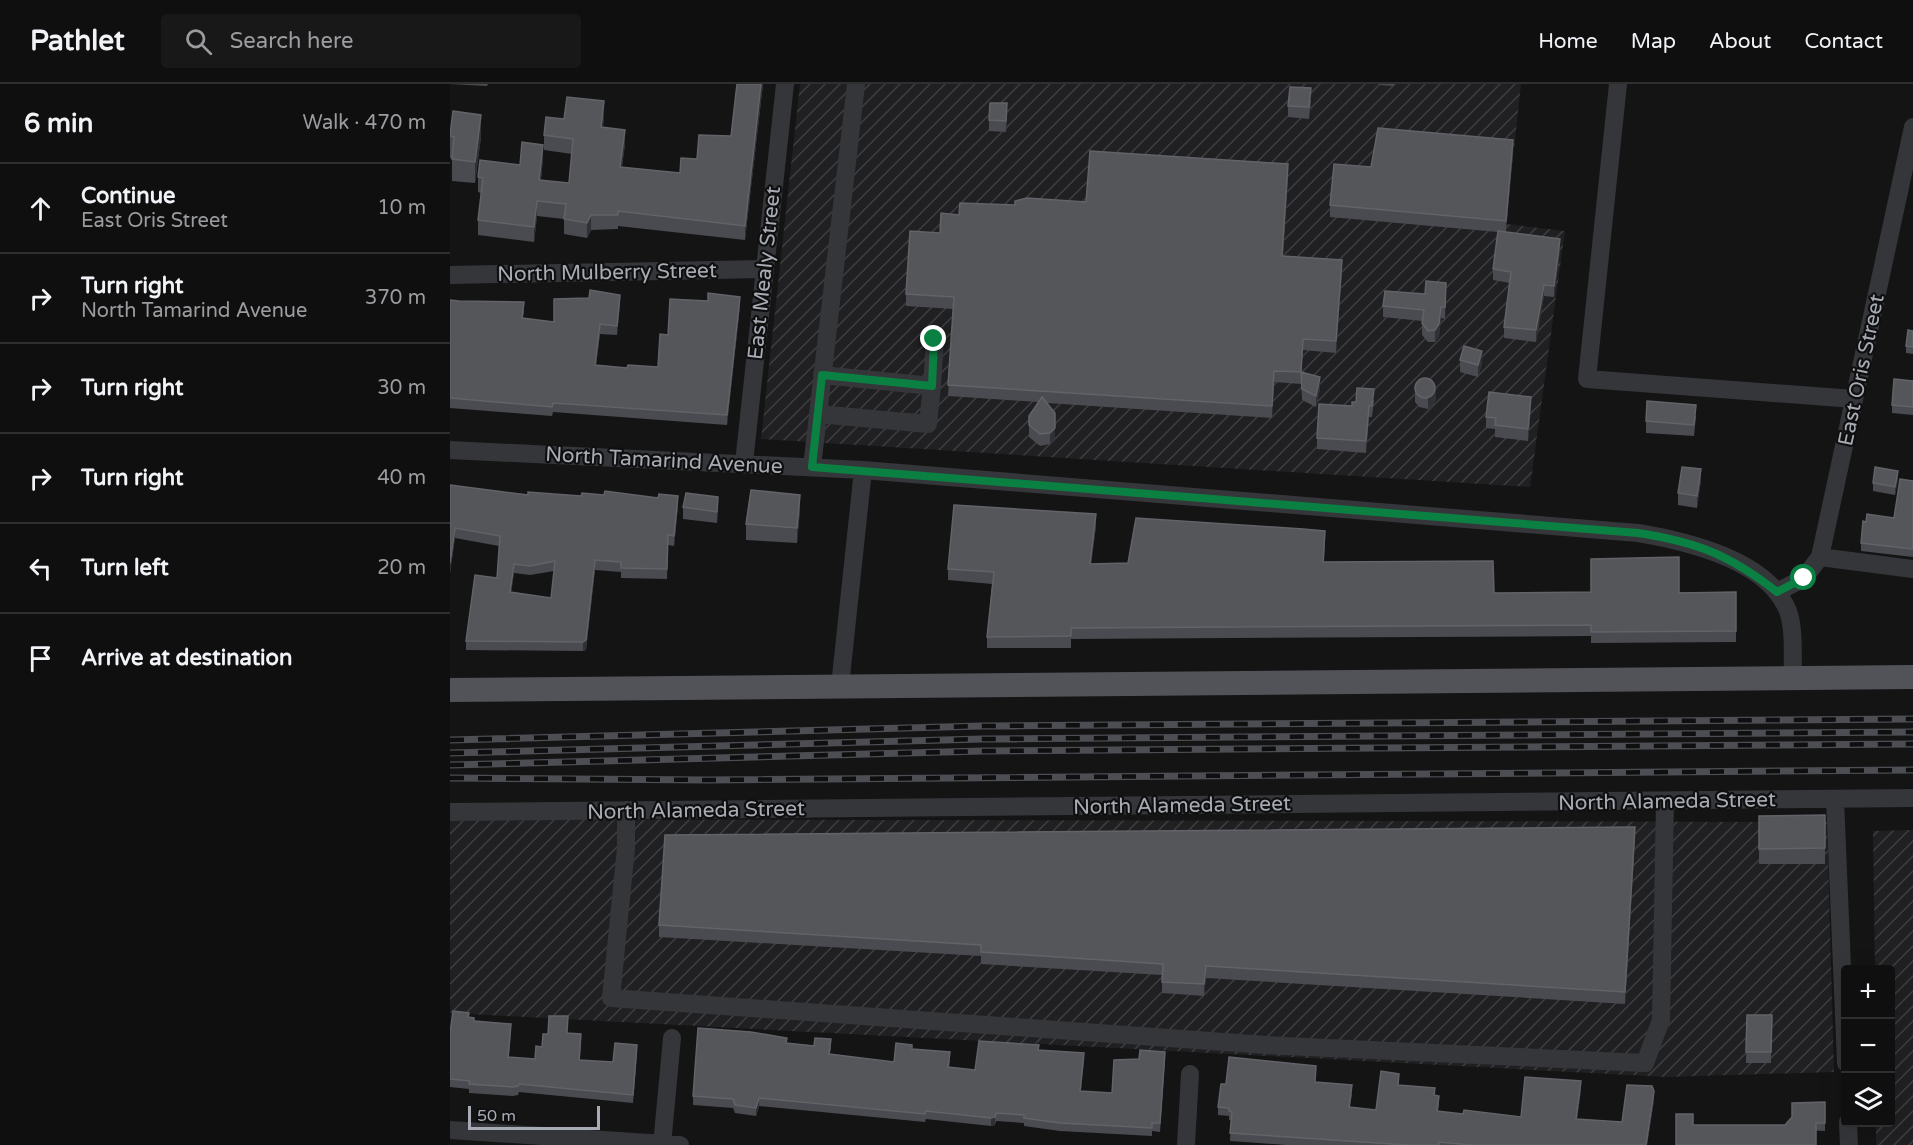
<!DOCTYPE html>
<meta charset="utf-8">
<style>
:root{--surface:#0f0f10;--page:#181819;--text:#f1f3f6;--muted:#9b9c9f;--line:#2f2f30}
body{margin:0;font-family:"Varela Round",sans-serif;background:var(--page);color:var(--text)}
.controls{position:absolute;right:18px;bottom:18px;display:grid;overflow:hidden;border-radius:6px;box-shadow:0 6px 24px #0002}
.controls button{width:54px;height:54px;display:grid;place-items:center;padding:0;border:0;border-bottom:2px solid var(--line);background:var(--surface);color:var(--text);font:30px sans-serif}
.scale{position:absolute;left:18px;bottom:15px;width:132px;box-sizing:border-box;padding-left:6px;border:3px solid #a7acb4;border-top:0;font-size:16px;line-height:21px;white-space:nowrap;color:#a7acb4;-webkit-text-stroke:4px #0f0f10;paint-order:stroke}
.stop{position:absolute;width:18px;height:18px;margin:-14px;border:4px solid #0b8043;border-radius:50%;background:#fff}
.stop.end{background:#0b8043;border-color:#fff;box-shadow:0 2px 6px #0008}
.list{margin:0;padding:0;list-style:none}
h2{display:flex;justify-content:space-between;align-items:center;height:78px;margin:0;padding:0 24px;font-size:26px}
h2 small{font-size:20px;font-weight:400;color:var(--muted)}
.list li{display:grid;grid-template-columns:39px 1fr auto;gap:18px;align-items:center;box-sizing:border-box;height:90px;padding:0 24px;border-top:2px solid var(--line)}
.list b{display:block;font-size:22px;white-space:nowrap}
.list p{margin:0;font-size:20px;white-space:nowrap;color:var(--muted)}
.list em{font-size:20px;font-style:normal;color:var(--muted)}
.icon{flex:none;width:33px;height:33px;fill:none;stroke:currentColor;stroke-width:2;stroke-linecap:round;stroke-linejoin:round}
.map{position:relative;flex:none;width:1463px;height:1061px;overflow:hidden}
header{display:flex;align-items:center;gap:36px;box-sizing:border-box;height:84px;padding:0 30px;background:var(--surface);border-bottom:2px solid var(--line)}
header strong{font-size:28px}
nav{display:flex;gap:33px;margin-inline-start:auto;font-size:21px}
.search{width:420px;height:54px;background:var(--page);display:flex;align-items:center;gap:15px;box-sizing:border-box;padding:0 21px;border-radius:6px;color:var(--muted);font-size:22px}
main{display:flex}
aside{flex:1;background:var(--surface)}
.map>svg:first-child{display:block}
.industrial{fill:url(#industrial-furrows)}
.lines{fill:none;stroke-linecap:round;stroke-linejoin:round}
.minor{stroke:#35363a;stroke-width:18}
.major{stroke:#525359;stroke-width:24}
.rail-casing{stroke:#4c4e53;stroke-width:7}
.rail{stroke:#0f0f10;stroke-width:4.5;stroke-dasharray:14;stroke-linecap:butt}
.wall{fill:#4a4b50;fill-rule:evenodd}
.shaded-wall{fill:#303134}
.building{fill:#54565a;stroke:#616368;stroke-width:1.5;fill-rule:evenodd}
.route{stroke:#0b8043;stroke-width:8}
.labels{text-anchor:middle;stroke-width:4.5;stroke-linejoin:round;paint-order:stroke}
.street-label{font-size:21px;fill:#a7acb4;stroke:#0f0f10}
</style>
<header>
<strong>Pathlet</strong>
<div class="search"><svg class="icon" aria-label="search" viewBox="0 0 24 24"><circle cx="10" cy="10" r="6"/><path d="M15 15l6 6"/></svg>Search here</div>
<nav><a>Home</a><a>Map</a><a>About</a><a>Contact</a></nav>
</header>
<main>
<aside>
<h2>6 min<small>Walk · 470 m</small></h2>
<ul class="list">
<li><svg class="icon" aria-label="ahead" viewBox="0 0 24 24"><path d="M12 20V5M6 11l6-6 6 6"/></svg><div><b>Continue</b><p>East Oris Street</p></div><em>10 m</em></li>
<li><svg class="icon" aria-label="right" viewBox="0 0 24 24"><path d="M7 20v-9h11M14 6l5 5-5 5"/></svg><div><b>Turn right</b><p>North Tamarind Avenue</p></div><em>370 m</em></li>
<li><svg class="icon" aria-label="right" viewBox="0 0 24 24"><path d="M7 20v-9h11M14 6l5 5-5 5"/></svg><div><b>Turn right</b></div><em>30 m</em></li>
<li><svg class="icon" aria-label="right" viewBox="0 0 24 24"><path d="M7 20v-9h11M14 6l5 5-5 5"/></svg><div><b>Turn right</b></div><em>40 m</em></li>
<li><svg class="icon" aria-label="left" viewBox="0 0 24 24"><path d="M17 20v-9H6M10 6l-5 5 5 5"/></svg><div><b>Turn left</b></div><em>20 m</em></li>
<li><svg class="icon" aria-label="arrive" viewBox="0 0 24 24"><path d="M6 21V4h12l-3 4 3 4H6"/></svg><div><b>Arrive at destination</b></div></li>
</ul>
</aside>
<div class="map">
<svg width="1463" height="1061" viewBox="0 0 1463 1061">
<defs>
<pattern id="industrial-furrows" width="10" height="10" patternUnits="userSpaceOnUse" patternTransform="scale(1.5)"><rect width="10" height="10" fill="#202022"/><path d="M-1 1l2-2M0 10L10 0M9 11l2-2" fill="none" stroke="#3e3e40"/></pattern>
</defs>
<rect width="100%" height="100%" fill="#141415"/>
<path class="industrial" d="M350,0H1071L1056,140L1115,147L1080,403L311,355Z
M0,735L1377,738L1384,988L1217,993L0,929Z
M1463,746V1061H1426V1039L1440,1038V886L1425,885L1423,747Z"/>
<g class="lines">
<path class="minor" d="M1168,0L1137,295L1404,315
M0,191L315,185
M482,302L485,255
M368,330L478,340L482,302L372,291
M0,366L413,386L1188,449C1236,457 1318,476 1338,527C1345,547 1342,574 1343,596
M294,379L335,0
M362,383L406,0
M1370,473L1463,485
M1327,508L1354,494L1370,473L1463,43
M390,602L413,386
M1385,715L1396,979
M176,726V764L161,914L816,961L1195,979L1211,936L1215,717
M0,728L1463,714
M1398,1038L1399,1061
M0,1046L230,1061
M212,1061L222,954
M736,1061L740,990"/>
<path class="major" d="M0,606L1463,593"/>
<g class="rail-casing">
<path id="rail" d="M0,656L532,642L1463,635
M0,669L532,655L1463,648
M0,681L533,667L1463,660
M0,694L258,696L1463,686"/>
</g>
<use href="#rail" class="rail"/>
</g>
<path class="wall" d="M0,0H38L37,2Z
M287,0H313L295,156L168,142V145L141,146L137,154L114,150V135L87,132L84,158L28,151V136L31,109L28,108V93L93,75L91,96L119,99L122,70L94,66V51L114,35L154,32L153,43L175,60L172,83L230,89L247,75L281,52Z
M929,0H944V2L929,1Z
M861,16L859,35L838,33V22Z
M557,31L556,48L539,47V36Z
M0,51L31,53L25,99L2,97V74H0Z
M1063,67L1056,148L1110,166L1104,213L1094,212L1086,258L1054,254V243L1060,199L1043,196V185L1048,148L880,133V121L921,83Z
M838,92L833,172L892,188L886,269L853,266L851,288L870,305L866,323L852,316L851,294V300L824,298L822,334L597,319L605,355L600,360L590,362L579,353V332L588,318L498,312L503,225L456,222V210L490,149L509,131L565,121L636,118Z
M975,210H996L995,235L991,234L989,252L985,258H978L972,251V237L933,233V222Z
M0,216L74,227L73,234L104,238L170,220L167,251L150,250L146,281L177,284L208,283L218,251L290,222L277,341L103,328L102,332L0,324Z
M1463,247V270L1456,269V262Z
M1010,276L1032,279L1028,293L1010,288Z
M1463,297V331L1442,329V321Z
M965,306L986,315L983,321L978,325L969,323L965,318Z
M924,316L922,333H919L916,369L867,365V354L906,318Z
M1081,324L1078,357L1045,353V345L1036,344V333Z
M1246,332L1244,352L1196,349V337Z
M1448,395L1445,411L1423,407V399Z
M1251,397L1247,424L1228,421V409Z
M1463,397V473L1411,467V459L1416,438L1444,434Z
M0,401L78,411L228,422L224,462L218,461L217,495L171,494V488L145,486L136,566L133,567L16,566V557L47,494L49,462L5,454L0,489ZM104,487L101,514L61,508L64,489L80,491Z
M233,423L268,425L267,439L233,435Z
M350,426L347,459L296,456V440Z
M646,442L641,480L678,479L875,459L874,478L1044,509L1286,508V558L1141,559V552L621,555V564H537V553L542,500L498,496V485Z
M1309,732L1375,764V780H1309Z
M1185,755L1175,920L756,894L754,912L712,909V891L531,880V872L209,853V841Z
M1297,931H1322L1321,979H1296Z
M19,933L24,937L61,948L59,973L85,975L98,950L117,949L131,958L130,976L163,978L187,969L183,1019L69,1008L68,1011L63,1012L19,1009V1005L0,1003V949Z
M337,959L381,963L380,970L444,978L462,965L500,976L499,983L525,986L589,966L634,977L631,1007L662,1009L715,976L710,1048L702,1047V1052L610,1047L574,1042V1039L546,1037L545,1041L541,1042L476,1035L475,1038L309,1022L306,1032L285,1029L283,1024L243,1021V1012Z
M866,998L902,1010L900,1023L926,1026L949,1001L985,1012L989,1020L988,1027L1013,1030L1071,1033L1131,1006L1127,1035L1172,1038L1204,1016L1197,1061H836L780,1057L781,1036H779V1032L768,1031V1023L776,1000Z
M1375,1018V1047L1243,1041H1335Z"/>
<path class="shaded-wall" d="M311,0H313L295,156V142Z
M154,17V32L151,58V43Z
M31,31V53L25,99V78Z
M175,46V60L170,98V83Z
M1063,56V67L1056,148V137Z
M93,61V75L89,110V96Z
M838,80V92L832,184V172Z
M87,117V132L84,158V143Z
M141,131V146L137,154V139Z
M1110,155V166L1104,213V202Z
M892,176V188L886,269V257Z
M1094,201V212L1086,258V246Z
M170,211V220L167,251V242Z
M290,213V222L277,341V331Z
M991,223V234L989,252L985,258V246Z
M150,240V250L145,290V281Z
M1032,267V279L1028,293V281Z
M824,287V298L822,334V322Z
M870,293V305L866,323V312Z
M986,303V315L983,321L978,325V314Z
M1081,313V324L1078,357V345Z
M919,322V333L916,369V357Z
M605,344V355L600,360V349Z
M1251,385V397L1247,424V412Z
M1448,387V395L1445,411V403Z
M350,411V426L347,459V444Z
M228,412V422L224,462V452Z
M268,413V425L267,439V428Z
M646,430V442L640,491V480Z
M5,444V454L0,489V479Z
M145,476V486L136,566L133,567V558Z
M64,480V489L60,518V508Z
M1185,743V755L1175,920V908Z
M756,882V894L754,912V900Z
M634,969V977L630,1015V1007Z
M1131,997V1006L1126,1044V1035Z
M1204,1007V1016L1197,1061H1196Z
M309,1014V1022L306,1032V1024Z
M545,1033V1041L541,1042V1034Z"/>
<path class="building" d="M287,0H311L295,142L168,127V131H141L137,139L114,135L116,120L87,117L84,143L28,136L33,94L28,93L30,76L70,81L72,58L93,61L89,96L119,99L123,55L94,51L96,33L114,35L117,13L154,17L151,43L175,46L170,83L230,89L231,74L247,75L249,51L281,52Z
M840,3L861,4L859,23L838,22Z
M540,19H557L556,37L539,36Z
M3,27L31,31L25,78L2,75L4,53L0,52V51Z
M928,44L1063,56L1056,137L880,121L884,80L921,83Z
M640,67L838,80L832,172L892,176L886,257L853,255L851,288L824,287L822,322L498,301L504,213L456,210L460,147L490,149L491,129L509,131L510,119L565,121V117L577,114L636,118Z
M1048,147L1110,155L1104,202L1094,201L1086,246L1054,243L1061,188L1043,185Z
M976,197L996,199L995,223H991L989,240L985,246L978,247L972,239L974,226L933,222L935,207L975,210Z
M140,206L170,211L167,242L150,240L145,281L177,284L178,281L208,283L210,250L218,251L220,215L258,217V209L290,213L277,331L103,319L102,323L0,314V216L9,217L74,218L72,234L104,238V215L139,214Z
M1458,246L1463,247V263L1456,262Z
M1014,262L1032,267L1028,281L1010,276Z
M851,288L870,293L866,312L852,305Z
M965 304a10 10 0 1 1 20 0a10 10 0 1 1-20 0Z
M1444,295L1463,297V323L1442,321Z
M907,304L924,305L922,322H919L916,357L867,354L869,320L902,322V318H906Z
M1039,308L1081,313L1078,345L1045,341L1046,334L1036,333Z
M592,313L605,329V344L600,349L590,350L579,341V332Z
M1197,317L1246,321L1244,341L1196,337Z
M1232,383L1251,385L1247,412L1228,409Z
M1425,383L1448,387L1445,403L1423,399Z
M1450,395L1463,397V465L1411,459L1413,437L1416,438L1417,430L1444,434Z
M0,401L78,411V408L131,412L132,409L154,411L155,407L208,414L209,410L228,412L224,452L218,451L217,485L171,484V478L145,476L136,556L133,558L16,557L25,491L47,494L50,452L5,444L0,479ZM105,477L101,514L60,508L64,480L80,482Z
M301,406L350,411L347,444L296,440Z
M236,409L268,413L267,428L233,423Z
M504,421L646,430L640,480L678,479L686,434L853,445L875,447L873,478L1043,477L1044,509L1141,508V475L1229,473V509L1286,508V547L1141,548V541L621,544V552L537,553L544,488L498,485Z
M1375,731V764L1309,765V732Z
M1185,743L1175,908L756,882L754,900L712,898L713,880L531,868V861L209,841L215,751Z
M3,927L19,929L18,933L24,934V937L61,940L58,973L85,975L86,962L92,963L93,950H98L99,932H118L117,949L131,950L129,976L163,978L165,959L187,961L183,1011L69,1000L68,1002L63,1003L19,1000L20,997L0,995V949Z
M1297,931H1322L1321,968H1296Z
M248,944L301,948L337,954L336,959L364,962L365,954L381,955L379,970L444,978L446,959L462,961V965L500,968L498,983L525,986L529,957L589,961L588,966L634,969L630,1007L662,1009L664,976L689,975L690,966L715,968L710,1039H702V1044L610,1039L574,1034V1031L546,1029L545,1033L541,1034L476,1027L475,1030L309,1014L306,1024L285,1021L283,1015L243,1012Z
M779,973L866,982L865,998L902,1001L899,1023L926,1026L931,987L949,990L948,1001L985,1004L984,1011L989,1012L987,1027L1013,1030L1014,1026L1071,1033L1075,993L1131,997L1126,1035L1172,1038L1177,1001L1202,1002L1204,1007L1196,1061H1021L989,1058V1061H957L780,1049L782,1028L779,1027V1024L768,1023L771,1000H776Z
M1375,1018V1039H1366V1061H1226V1030H1243V1041H1335L1342,1033V1019Z"/>
<g class="lines">
<path class="route" d="M484,255L482,302L372,291L362,383L1188,449C1247,458 1280,471 1327,508L1354,494"/>
</g>
<g class="labels">
<g class="street-label">
<text transform="translate(157 188) rotate(-1)" y="7">North Mulberry Street</text>
<text transform="translate(314 189) rotate(-84)" y="7">East Mealy Street</text>
<text transform="translate(1411 286) rotate(-78)" y="7">East Oris Street</text>
<text transform="translate(214 376) rotate(3)" y="7">North Tamarind Avenue</text>
<text transform="translate(1217 717) rotate(-1)" y="7">North Alameda Street</text>
<text transform="translate(732 721) rotate(-1)" y="7">North Alameda Street</text>
<text transform="translate(246 726) rotate(-1)" y="7">North Alameda Street</text>
</g>
</g>
</svg>
<div class="controls">
<button>+</button>
<button>−</button>
<button><svg class="icon" aria-label="layers" viewBox="0 0 24 24"><path d="M12 4l9 5-9 5-9-5zM3 14l9 5 9-5"/></svg></button>
</div>
<div class="scale">50 m</div>
<div class="stop" style="left:1354px;top:494px"></div>
<div class="stop end" style="left:484px;top:255px"></div>
</div>
</main>
